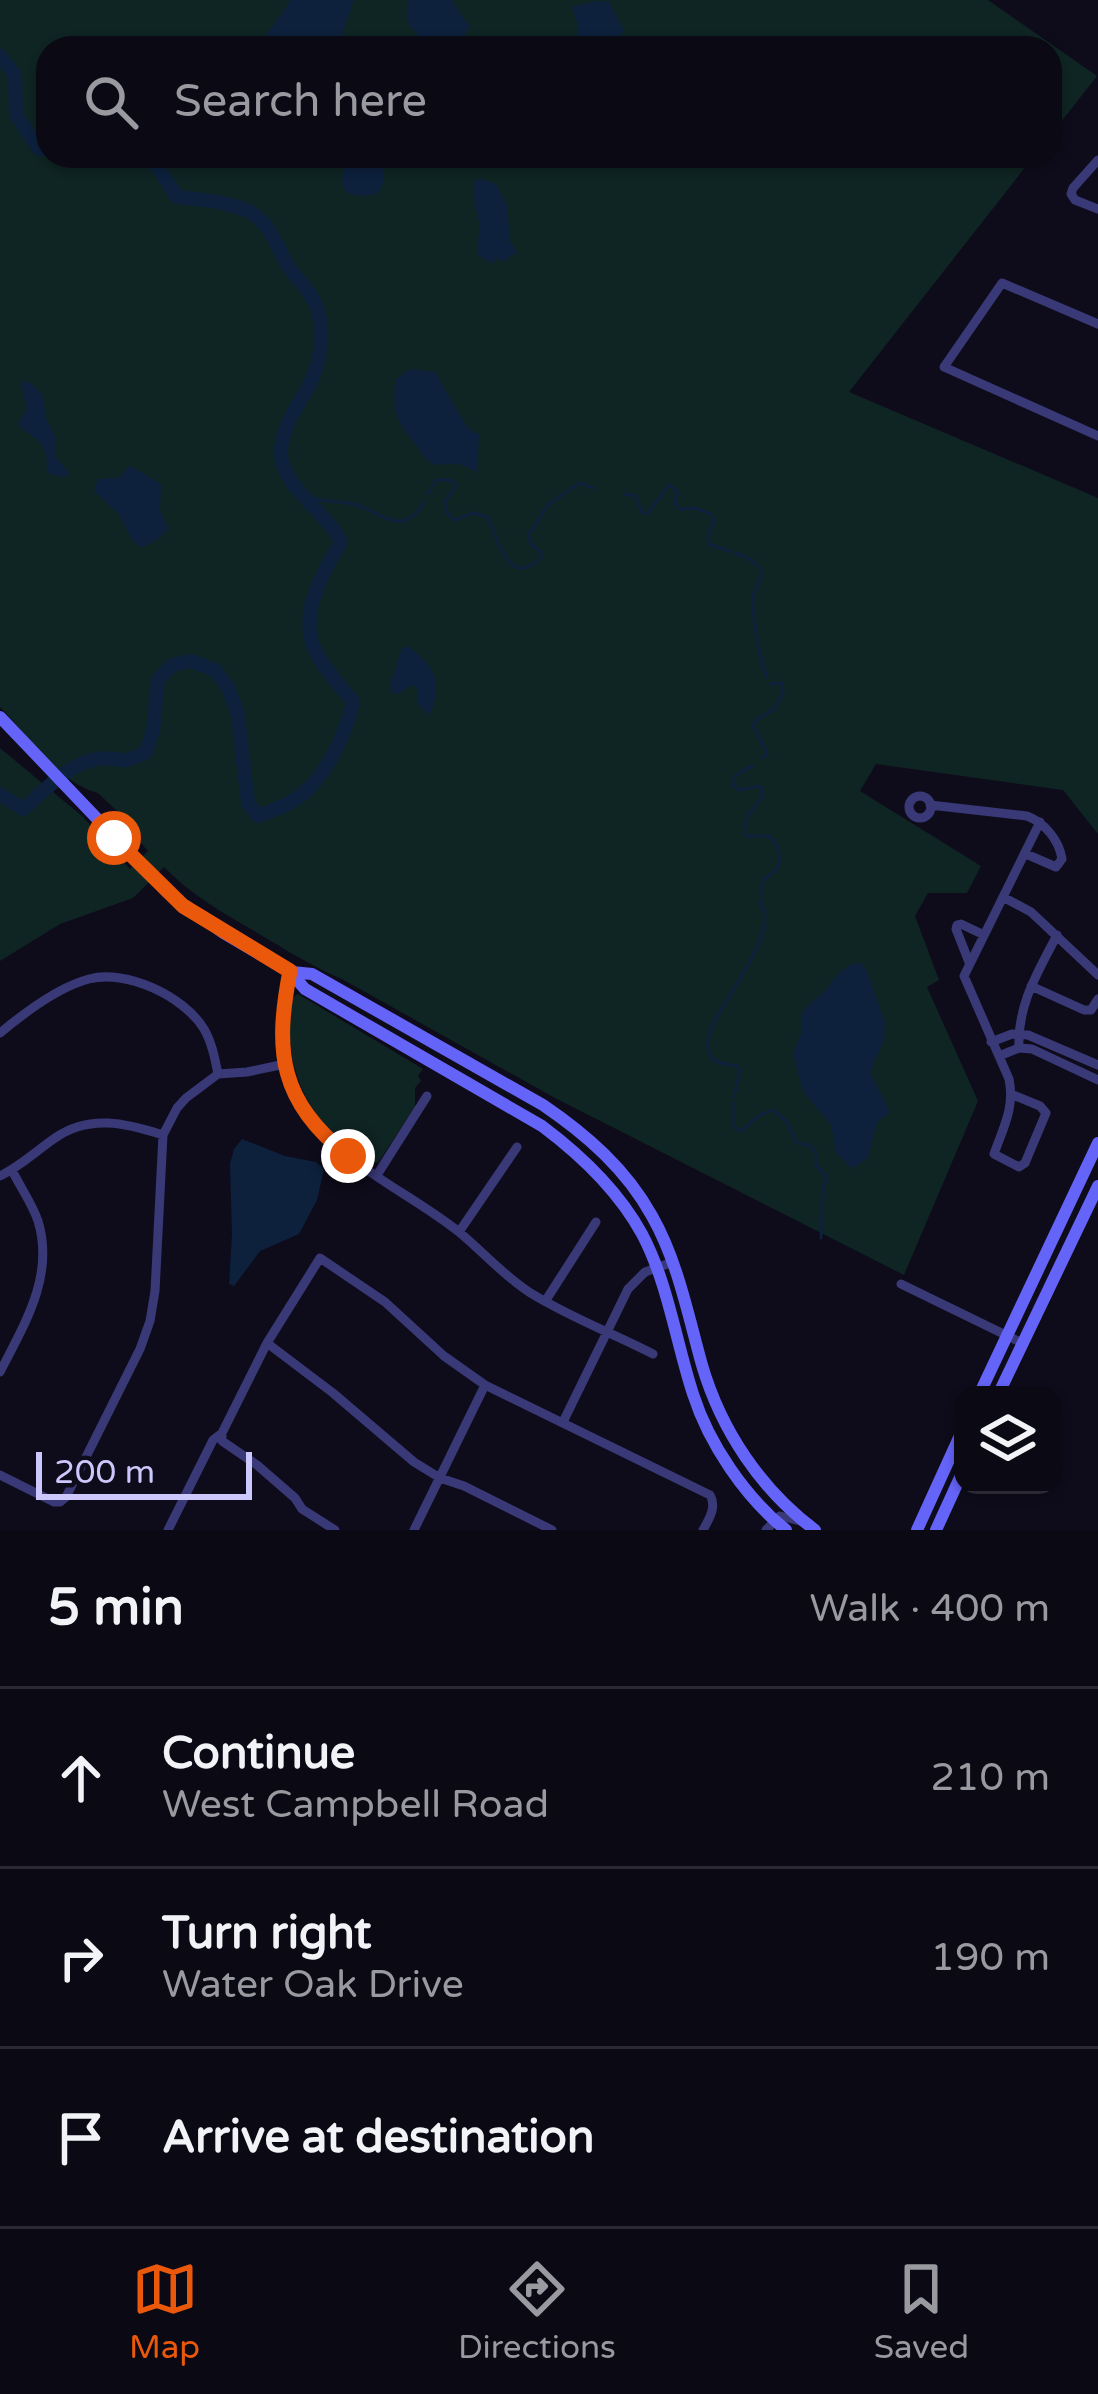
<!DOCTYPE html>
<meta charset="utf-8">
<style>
:root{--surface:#0a0914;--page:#13121d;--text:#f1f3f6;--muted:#999aa0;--line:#2a2a34;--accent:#ea580c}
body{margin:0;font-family:"Varela Round",sans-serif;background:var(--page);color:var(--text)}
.controls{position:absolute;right:36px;bottom:36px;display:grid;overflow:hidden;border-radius:24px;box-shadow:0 3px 9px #0004}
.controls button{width:108px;height:108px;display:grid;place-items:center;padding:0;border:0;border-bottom:3px solid var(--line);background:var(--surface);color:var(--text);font:60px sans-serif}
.scale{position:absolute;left:36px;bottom:30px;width:216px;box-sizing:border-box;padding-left:12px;border:6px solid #cdc8fc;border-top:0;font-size:33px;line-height:42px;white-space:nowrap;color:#cdc8fc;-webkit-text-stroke:9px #0e0c1b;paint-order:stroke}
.stop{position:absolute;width:36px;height:36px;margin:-27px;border:9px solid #ea580c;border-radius:50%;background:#fff}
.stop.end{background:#ea580c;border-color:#fff;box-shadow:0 3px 12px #0008}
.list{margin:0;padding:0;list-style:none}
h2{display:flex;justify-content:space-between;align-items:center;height:156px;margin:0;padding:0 48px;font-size:51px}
h2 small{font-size:39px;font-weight:400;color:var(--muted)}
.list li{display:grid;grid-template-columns:78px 1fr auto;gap:36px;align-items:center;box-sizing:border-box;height:180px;padding:0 48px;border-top:3px solid var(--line)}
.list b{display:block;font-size:45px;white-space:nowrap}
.list p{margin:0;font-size:39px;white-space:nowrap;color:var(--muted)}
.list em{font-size:39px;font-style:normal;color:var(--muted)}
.icon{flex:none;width:66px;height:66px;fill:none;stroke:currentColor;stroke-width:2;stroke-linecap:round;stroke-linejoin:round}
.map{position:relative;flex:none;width:1098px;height:1530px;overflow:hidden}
.search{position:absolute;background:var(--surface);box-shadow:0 3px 9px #0004;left:36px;right:36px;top:36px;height:132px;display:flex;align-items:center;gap:30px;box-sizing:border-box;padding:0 42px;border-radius:36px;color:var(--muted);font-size:45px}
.sheet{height:696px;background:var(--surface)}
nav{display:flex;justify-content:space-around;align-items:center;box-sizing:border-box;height:168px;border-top:3px solid var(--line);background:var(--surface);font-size:33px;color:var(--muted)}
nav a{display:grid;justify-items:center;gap:6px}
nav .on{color:var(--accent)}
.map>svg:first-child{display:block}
.green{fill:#0f2523}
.water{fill:#0d213d}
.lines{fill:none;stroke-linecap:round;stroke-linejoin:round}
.stream{stroke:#0d213d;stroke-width:3}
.river{stroke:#0d213d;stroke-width:14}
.minor{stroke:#3a3978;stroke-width:9}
.secondary{stroke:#6564f8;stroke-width:12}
.route{stroke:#ea580c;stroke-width:15}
</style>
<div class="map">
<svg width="1098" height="1530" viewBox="0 0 1098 1530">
<rect width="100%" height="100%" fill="#0e0c1b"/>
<path class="green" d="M0,0H988L1097,76L1050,136V48H48V156H1034L849,392L1098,498V834L1063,790L876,764L860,791L981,866L967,893H928L915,916L939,980L927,987L978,1101L904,1275L553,1097L342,979C309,965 280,946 249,928C219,911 188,892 164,867L133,898L60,924L0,961V748L82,816L130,869L148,851L134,835L138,831L98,793C58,783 28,735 0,707Z
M298,994L423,1069L418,1076L421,1081L415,1088V1107L378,1163C363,1160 349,1149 337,1138C298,1101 283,1051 292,998Z"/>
<path class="water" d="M290,0H353C351,17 340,31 341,48H260C266,29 282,18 290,0Z
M409,0H452L465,21L471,26L464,35L462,48H427C416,27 401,27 409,0Z
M598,1L609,2L624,31L615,42L614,48H575L579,29L572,7Z
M345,156H386L382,187L375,195C336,198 341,186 345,156Z
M482,179L496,184L507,206L510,241L518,254L510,255L506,261L496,259L493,264L477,255C477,244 480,234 479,223C476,207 472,197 474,181Z
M411,369L435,372L464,422L470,430L479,434L477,473C453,456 449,469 432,463C426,460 422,454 419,449C400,426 390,411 396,379Z
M24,381L32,384L42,394L47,422L56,437L55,456L69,473L66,477C36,475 52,467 44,449C41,440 27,433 20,427L19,421L27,410L21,383Z
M130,466L161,484L160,510L168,529L161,537L142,548L132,540L118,513L94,491L98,479L118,478Z
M407,646C436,665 443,685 429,716L418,704L417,687L412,685L398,694L393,693L390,686L402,648Z
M860,963L866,969L885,1023L884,1039L870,1073L890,1112L877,1122L868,1158L852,1169L836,1153L831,1125L803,1091L793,1054L802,1031V1014L808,1005L824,992L839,973L852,964Z
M242,1139L285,1156L316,1162L324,1169L317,1200L299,1234L260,1251L234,1286L229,1284L232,1234L230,1164L234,1149Z"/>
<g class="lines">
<path class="stream" d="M428,494L436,480H450L457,485L444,503L448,514L454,520L474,513L487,517C499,538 507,590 541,558V552L531,544L528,534C540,523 538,519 546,507C547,505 576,485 580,483L593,488
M625,494L636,496L641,511L647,514L669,485L678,492L675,503L680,509L695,508L711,514L714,520L708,537L709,544L729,551
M304,496C321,502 337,501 354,504C370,508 387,523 402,521C413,519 419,511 424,502
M735,553C742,555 756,561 760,569C764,579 753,588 753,598C752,616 760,660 767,677
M762,758L767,753L753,726L756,720L774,709L783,693L782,683L770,684
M753,765L735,776L732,784L739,790L758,786L762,788V798L747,816L744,833L748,837C753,836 765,835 770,837C778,841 781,858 778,866C776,872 768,876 763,880L760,896
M734,1097L740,1071L737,1066C728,1064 716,1064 711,1056C689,1026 787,943 760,901
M733,1102V1124L736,1129L741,1131L760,1115L773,1110L787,1122L797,1143L809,1145L816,1153V1165L827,1178L823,1187L821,1238"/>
<path class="river" d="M0,56L15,75L16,115L39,149L48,150
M0,794L23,809C45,791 68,763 98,759C123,756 118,767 146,752L153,730L158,680L172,665L191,661L215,670L228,687L238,716L248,803L258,816C270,811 283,807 294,800C323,783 346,735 353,702C341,686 322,667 314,648C299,613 323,572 341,542C326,510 279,486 281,450C283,416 310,395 317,365C323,343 324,314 310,294C303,283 293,275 287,264C277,246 269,222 250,212C229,201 200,200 177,197L150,156"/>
<path class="minor" d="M1098,160L1073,188L1071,194L1075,200L1098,209
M1098,324L1002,283L944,367L1098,436
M909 807a11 11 0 1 1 22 0a11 11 0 1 1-22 0Z
M930,805L1027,816C1045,823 1059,840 1062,859L1056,867L1026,854
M1003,897L1031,912L1098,975
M969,962L956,929L957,925L961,924L984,935
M290,972C282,1012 277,1049 294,1089C323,1158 403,1187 459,1232C482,1251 503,1275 529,1292C567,1316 612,1333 653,1354
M1031,986L1084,1010H1091L1098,999
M0,1033C24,1013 58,987 89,979C126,969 184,996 204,1029C212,1043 215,1059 218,1074
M991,1042L1012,1034L1028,1035L1098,1065
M1019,1048C1017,1005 1038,972 1057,935
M999,1056L1019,1048L1032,1049L1098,1080
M1013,1095L1040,1106L1046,1113L1025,1163L1019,1167L994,1154C1003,1128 1015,1108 1009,1079L964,976L1040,822
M377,1175L427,1096
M0,1176C21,1166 36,1151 55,1138C89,1114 126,1123 163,1135
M459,1232L517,1147
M901,1284L1022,1343
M546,1300L596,1222
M267,1343L333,1393L414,1462L440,1478L464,1486L552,1530
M0,1372C24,1325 55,1276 38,1221C32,1203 20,1187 12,1170
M563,1422L628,1289L645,1272L673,1262
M222,1433V1441L257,1465L295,1498L302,1509L335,1530
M0,1475L54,1502H60L66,1497L140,1349L150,1321L155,1291L163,1135L177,1108L186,1098L218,1074L247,1072L285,1064
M168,1530L213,1440L222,1433L267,1343L320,1258L385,1302L444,1356L485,1385L710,1495C717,1507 709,1519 703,1530
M414,1530L485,1385
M766,1530L780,1516L800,1521"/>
<path class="secondary" d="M0,717L168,893L222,932L290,972L305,989L542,1126C582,1156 618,1190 642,1234C668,1283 676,1342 693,1394C709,1444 745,1497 786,1530
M292,972L312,974L543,1105C587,1135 626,1169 652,1216C678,1262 688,1315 702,1365C721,1430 761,1490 815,1530
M979,1395L1098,1143
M998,1395L1098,1186
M917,1530L963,1429
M936,1530L963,1471"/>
</g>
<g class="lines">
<path class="route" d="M114,838L183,906L290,971C274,1053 280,1101 348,1156"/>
</g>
</svg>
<div class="controls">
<button><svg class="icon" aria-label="layers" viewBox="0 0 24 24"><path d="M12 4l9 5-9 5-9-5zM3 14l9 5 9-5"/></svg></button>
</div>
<div class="scale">200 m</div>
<div class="stop" style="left:114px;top:838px"></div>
<div class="stop end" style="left:348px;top:1156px"></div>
<div class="search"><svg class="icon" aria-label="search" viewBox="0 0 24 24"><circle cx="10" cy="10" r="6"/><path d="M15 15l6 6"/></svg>Search here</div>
</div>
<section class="sheet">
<h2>5 min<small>Walk · 400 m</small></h2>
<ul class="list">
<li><svg class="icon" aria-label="ahead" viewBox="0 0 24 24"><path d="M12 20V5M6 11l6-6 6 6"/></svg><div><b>Continue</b><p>West Campbell Road</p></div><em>210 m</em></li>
<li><svg class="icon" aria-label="right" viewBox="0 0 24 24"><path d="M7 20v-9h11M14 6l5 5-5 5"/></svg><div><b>Turn right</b><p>Water Oak Drive</p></div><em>190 m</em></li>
<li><svg class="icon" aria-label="arrive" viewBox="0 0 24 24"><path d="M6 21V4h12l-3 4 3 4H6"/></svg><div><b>Arrive at destination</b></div></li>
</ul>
</section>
<nav>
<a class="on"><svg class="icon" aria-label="map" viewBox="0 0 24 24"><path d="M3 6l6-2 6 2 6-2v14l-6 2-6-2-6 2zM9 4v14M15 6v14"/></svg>Map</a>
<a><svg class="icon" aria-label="directions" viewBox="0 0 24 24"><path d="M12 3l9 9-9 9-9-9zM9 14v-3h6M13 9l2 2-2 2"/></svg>Directions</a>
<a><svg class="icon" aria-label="saved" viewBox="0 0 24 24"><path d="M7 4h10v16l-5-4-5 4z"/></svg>Saved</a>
</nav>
